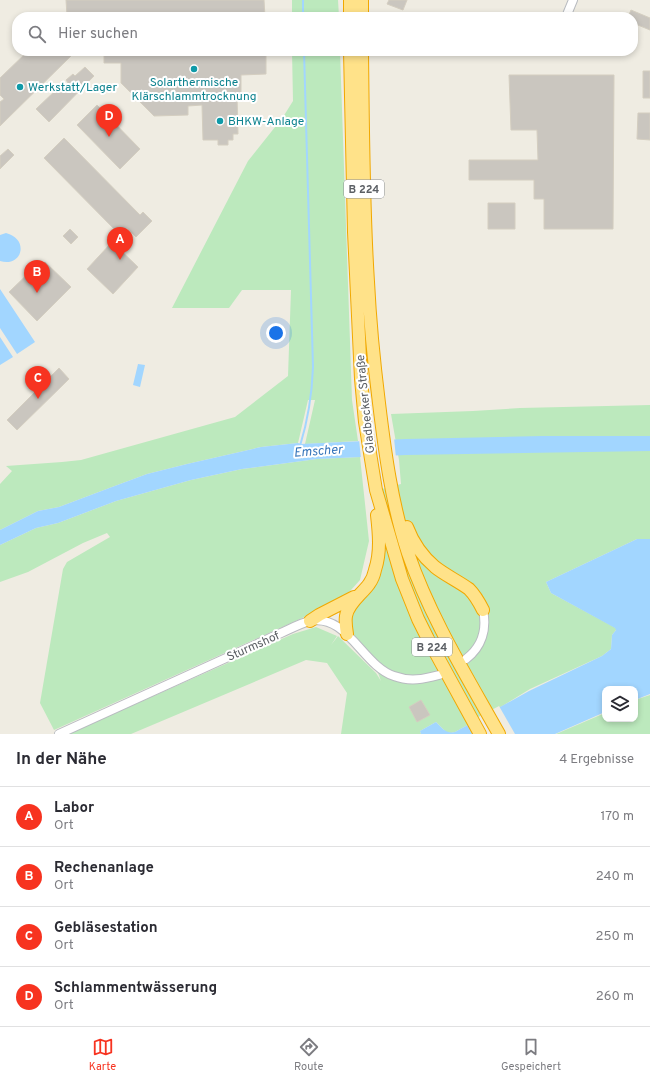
<!DOCTYPE html>
<html lang="de">
<meta charset="utf-8">
<style>
:root{--surface:#fff;--page:#f7f7f7;--text:#2b2b33;--muted:#7c7c81;--line:#e1e1e2;--accent:#f73320}
body{margin:0;font-family:Overpass,sans-serif;background:var(--page);color:var(--text)}
.controls{position:absolute;right:12px;bottom:12px;display:grid;overflow:hidden;border-radius:8px;box-shadow:0 2px 6px #0003}
.controls button{width:36px;height:36px;display:grid;place-items:center;padding:0;border:0;border-bottom:1px solid var(--line);background:var(--surface);color:var(--text);font:20px sans-serif}
.you{position:absolute;left:276px;top:333px;width:14px;height:14px;margin:-10px;border:3px solid #fff;border-radius:50%;background:#1a73e8;box-shadow:0 0 0 6px #1a73e833}
.badge{display:grid;place-items:center;width:26px;height:26px;border-radius:50%;background:var(--accent);color:#fff;font-size:13px;font-weight:700}
.pin{position:absolute;translate:-50% -33px;filter:drop-shadow(0 1px 2px #0008)}
.pin::after{content:'';position:absolute;top:21px;width:14px;height:12px;background:inherit;clip-path:polygon(0 0,100% 0,50% 100%)}
.list{margin:0;padding:0;list-style:none}
h2{display:flex;justify-content:space-between;align-items:center;height:52px;margin:0;padding:0 16px;font-size:17px}
h2 small{font-size:13px;font-weight:400;color:var(--muted)}
.list li{display:grid;grid-template-columns:26px 1fr auto;gap:12px;align-items:center;box-sizing:border-box;height:60px;padding:0 16px;border-top:1px solid var(--line)}
.list b{display:block;font-size:15px;white-space:nowrap}
.list p{margin:0;font-size:13px;white-space:nowrap;color:var(--muted)}
.list em{font-size:13px;font-style:normal;color:var(--muted)}
.icon{flex:none;width:22px;height:22px;fill:none;stroke:currentColor;stroke-width:2;stroke-linecap:round;stroke-linejoin:round}
.map{position:relative;flex:none;width:650px;height:734px;overflow:hidden}
.search{position:absolute;background:var(--surface);box-shadow:0 2px 6px #0003;left:12px;right:12px;top:12px;height:44px;display:flex;align-items:center;gap:10px;box-sizing:border-box;padding:0 14px;border-radius:16px;color:var(--muted);font-size:15px}
.sheet{height:292px;background:var(--surface)}
nav{display:flex;justify-content:space-around;align-items:center;box-sizing:border-box;height:56px;border-top:1px solid var(--line);background:var(--surface);font-size:11px;color:var(--muted)}
nav a{display:grid;justify-items:center;gap:2px}
nav .on{color:var(--accent)}
.map>svg:first-child{display:block}
.green{fill:#bce9bd}
.water{fill:#a2d6ff}
.pier{fill:#efece2}
.lines{fill:none;stroke-linecap:round;stroke-linejoin:round}
.stream{stroke:#a2d6ff;stroke-width:2}
.building{fill:#cac6bf;stroke:#d4cec0}
.minor-casing{stroke:#b8bbc0;stroke-width:10}
.highway-casing{stroke:#f1a800;stroke-width:14}
.minor{stroke:#fff;stroke-width:8}
.highway{stroke:#ffe289;stroke-width:12}
.culture-dot{fill:#0f9aa8;stroke:#fff;stroke-width:1.5}
.labels{text-anchor:middle;stroke-width:4;stroke-linejoin:round;paint-order:stroke}
.shield{fill:#fff;stroke:#8c8f92;stroke-width:1}
.shield-label{font-size:11px;font-weight:bold;fill:#5b5f64}
.culture-label{font-size:12px;fill:#0d838f;stroke:#fff;text-anchor:start}
.street-label{font-size:12px;fill:#5b5f64;stroke:#fff}
.water-label{font-size:13px;font-style:italic;fill:#3675ba;stroke:#fff}
</style>
<div class="map">
<svg width="650" height="734" viewBox="0 0 650 734">
<rect width="100%" height="100%" fill="#efece2"/>
<path class="green" d="M292,0H338L339,17H292Z
M292,51H340L352,400L358,441L305,444L315,400H308L298,443L261,447L187,464L147,474L112,487L59,507L38,511L0,530V484L12,471L6,466L62,462L81,460L235,417L288,376L291,290H242L229,308H172L248,161L283,117L293,101Z
M650,405V539H637L546,582L551,593L616,628V630L612,635L611,649L602,656L530,689L504,705L455,732L451,733L446,732L436,722L420,731L421,734H341L347,693L327,663L306,660L131,734H68L293,634L316,627L337,636L331,645L338,636L376,673L381,681L372,656L350,631L353,613L382,571L385,544L378,490L401,484L399,460L391,414L473,411L520,408Z
M360,457L369,541L360,580L342,600L54,730L40,703L63,569L67,562L110,537L107,533L83,543L28,572L0,582V545L36,528L58,523L116,501L191,480L242,469L317,459Z
M650,695V734H556L605,713V719H635V700Z"/>
<path class="water" d="M6,233C30,239 22,268 0,261V235Z
M0,289L35,342L17,354L0,328Z
M0,337L13,357L0,365Z
M138,364L145,365L140,387L133,385Z
M543,436H650V451L406,455L317,459L242,469L191,480L116,501L58,523L36,528L0,545V530L38,511L59,507L112,487L147,474L187,464L261,447L298,443L301,444L406,439Z
M637,539H650V694L635,700V689H605V712L555,734H421L420,731L436,722C442,728 446,734 455,732L529,691L602,656L611,649L612,635L616,630L615,628L551,593L546,582Z"/>
<path class="pier" d="M394,438L396,458L361,459L359,439Z
M499,706L515,734H476L469,722Z"/>
<g class="lines">
<path class="stream" d="M303,0V17
M300,446C308,420 312,394 313,367L304,51"/>
</g>
<path class="building" d="M66,0H264L265,17H79V16H67Z
M389,0H407L403,10L387,4Z
M631,10L650,18V30L633,23V17H628Z
M28,51H70L73,54L0,126V102L4,99L0,95V78Z
M104,51H266V74L241,75V96H237L238,134H233V140H228V145H218V140H203L202,105L188,106V115L154,116L121,83V63H104Z
M85,67L94,76L49,122L36,109L56,90L58,92L68,83L66,80L73,74L75,76Z
M643,71H650V98H643Z
M509,75H614L613,229H544V199H534V180H469V160H538L537,130H511Z
M97,105L140,149L120,169L77,125Z
M638,113H650V140L637,139Z
M64,138L140,215L143,212L152,221L136,237L127,228L120,235L44,158Z
M8,149L14,155L0,169V156Z
M488,203H515V229H488Z
M70,229L78,237L71,244L63,236Z
M112,242L138,267L113,294L87,269Z
M45,262L71,287L37,321L9,292L36,266L38,268Z
M59,368L69,379L17,430L7,420Z
M421,700L430,715L417,722L409,707Z"/>
<g class="lines">
<g class="minor-casing">
<path id="minor" d="M566,17L573,0
M466,659C482,647 487,629 483,610
M59,734L281,633C290,629 301,623 310,621C347,613 363,666 394,676C410,682 424,679 439,675"/>
</g>
<g class="highway-casing">
<path id="highway" d="M350,0V17
M362,0V17
M350,51L354,232L361,379L365,422L376,490L402,579L418,619L428,639L480,734
M362,51C363,128 363,205 368,282C370,323 374,363 379,403C385,453 392,505 408,553C430,617 466,675 499,734
M407,527C413,543 422,556 435,567C445,575 458,581 469,589C475,595 479,602 483,610
M310,621L319,615L354,597
M347,634C346,628 345,622 346,616C348,603 362,594 369,584C372,580 374,575 375,570C381,552 379,533 377,515"/>
</g>
<use href="#minor" class="minor"/>
<use href="#highway" class="highway"/>
</g>
<g class="culture-dot">
<circle cx="194" cy="69" r="4"/>
<circle cx="20" cy="87" r="4"/>
<circle cx="220" cy="121" r="4"/>
</g>
<g class="labels">
<g class="shield">
<rect x="344" y="180" width="40" height="18" rx="3"/>
<rect x="412" y="638" width="40" height="18" rx="3"/>
</g>
<g class="shield-label">
<text x="364" y="193">B 224</text>
<text x="432" y="651">B 224</text>
</g>
<g class="culture-label">
<text x="194" y="86" text-anchor="middle">Solarthermische<tspan x="194" dy="14">Klärschlammtrocknung</tspan></text>
<text x="28" y="91">Werkstatt/Lager</text>
<text x="228" y="125">BHKW-Anlage</text>
</g>
<g class="street-label">
<text transform="translate(365 404) rotate(-96)" y="4">Gladbecker Straße</text>
<text transform="translate(253 646) rotate(-24)" y="4">Sturmshof</text>
</g>
<g class="water-label">
<text transform="translate(318 450) rotate(-4)" y="5">Emscher</text>
</g>
</g>
</svg>
<div class="controls">
<button><svg class="icon" aria-label="layers" viewBox="0 0 24 24"><path d="M12 4l9 5-9 5-9-5zM3 14l9 5 9-5"/></svg></button>
</div>
<div class="you"></div>
<div class="pin badge" style="left:120px;top:260px">A</div>
<div class="pin badge" style="left:37px;top:293px">B</div>
<div class="pin badge" style="left:38px;top:399px">C</div>
<div class="pin badge" style="left:109px;top:137px">D</div>
<div class="search"><svg class="icon" aria-label="search" viewBox="0 0 24 24"><circle cx="10" cy="10" r="6"/><path d="M15 15l6 6"/></svg>Hier suchen</div>
</div>
<section class="sheet">
<h2>In der Nähe<small>4 Ergebnisse</small></h2>
<ul class="list">
<li><span class="badge">A</span><div><b>Labor</b><p>Ort</p></div><em>170 m</em></li>
<li><span class="badge">B</span><div><b>Rechenanlage</b><p>Ort</p></div><em>240 m</em></li>
<li><span class="badge">C</span><div><b>Gebläsestation</b><p>Ort</p></div><em>250 m</em></li>
<li><span class="badge">D</span><div><b>Schlammentwässerung</b><p>Ort</p></div><em>260 m</em></li>
</ul>
</section>
<nav>
<a class="on"><svg class="icon" aria-label="map" viewBox="0 0 24 24"><path d="M3 6l6-2 6 2 6-2v14l-6 2-6-2-6 2zM9 4v14M15 6v14"/></svg>Karte</a>
<a><svg class="icon" aria-label="directions" viewBox="0 0 24 24"><path d="M12 3l9 9-9 9-9-9zM9 14v-3h6M13 9l2 2-2 2"/></svg>Route</a>
<a><svg class="icon" aria-label="saved" viewBox="0 0 24 24"><path d="M7 4h10v16l-5-4-5 4z"/></svg>Gespeichert</a>
</nav>
